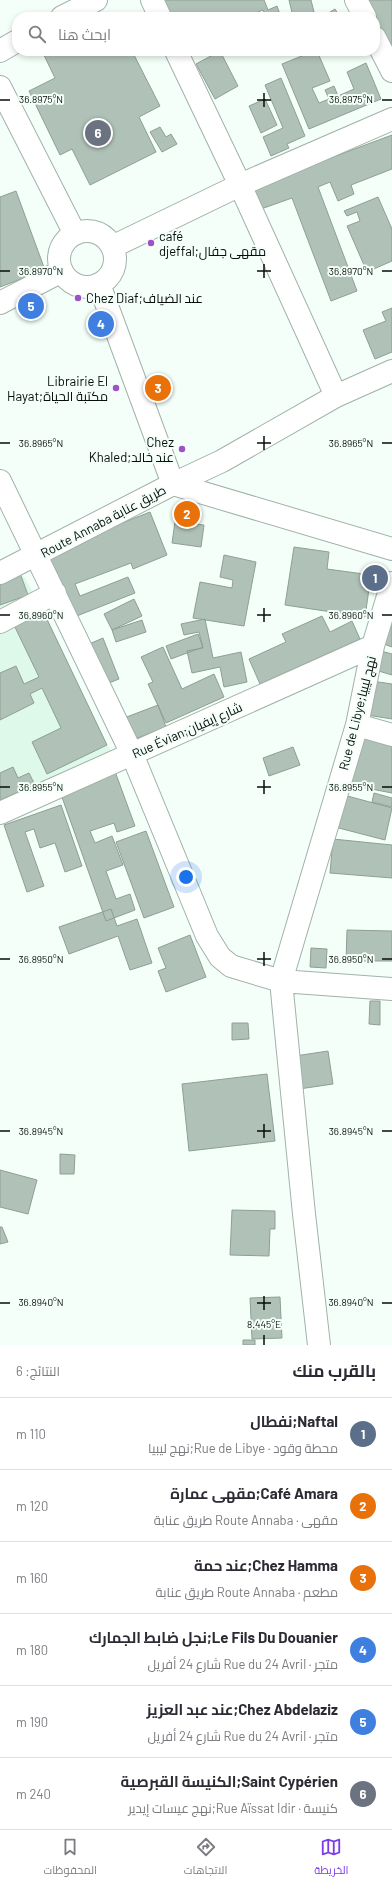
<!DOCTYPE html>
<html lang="ar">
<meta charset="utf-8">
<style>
:root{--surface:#fff;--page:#f2f2f3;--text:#2b2b33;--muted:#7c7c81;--line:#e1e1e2;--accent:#7c3aed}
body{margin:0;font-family:Barlow,Cairo,sans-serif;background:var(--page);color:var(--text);direction:rtl}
.you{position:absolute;left:186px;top:877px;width:14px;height:14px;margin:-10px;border:3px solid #fff;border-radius:50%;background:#1a73e8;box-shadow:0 0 0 6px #1a73e833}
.badge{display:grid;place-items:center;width:26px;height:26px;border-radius:50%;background:var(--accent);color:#fff;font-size:13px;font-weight:700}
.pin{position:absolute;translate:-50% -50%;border:2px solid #fff;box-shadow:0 1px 4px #0006}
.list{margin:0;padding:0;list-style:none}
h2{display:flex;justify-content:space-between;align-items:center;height:52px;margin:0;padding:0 16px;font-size:17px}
h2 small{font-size:13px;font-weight:400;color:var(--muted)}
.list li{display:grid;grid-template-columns:26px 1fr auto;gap:12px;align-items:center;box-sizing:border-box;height:72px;padding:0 16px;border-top:1px solid var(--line)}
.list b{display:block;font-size:15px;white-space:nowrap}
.list p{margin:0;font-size:13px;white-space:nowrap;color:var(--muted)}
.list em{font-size:13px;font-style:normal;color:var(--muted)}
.icon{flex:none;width:22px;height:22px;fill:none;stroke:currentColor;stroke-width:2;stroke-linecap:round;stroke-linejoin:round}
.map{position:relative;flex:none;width:392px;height:1345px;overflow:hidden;direction:ltr}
.search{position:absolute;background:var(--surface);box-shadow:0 2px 6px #0003;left:12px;right:12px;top:12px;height:44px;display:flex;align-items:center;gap:10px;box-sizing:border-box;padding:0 14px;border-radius:16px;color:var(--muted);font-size:15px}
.sheet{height:484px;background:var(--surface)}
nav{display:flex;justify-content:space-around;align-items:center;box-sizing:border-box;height:56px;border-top:1px solid var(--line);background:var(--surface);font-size:11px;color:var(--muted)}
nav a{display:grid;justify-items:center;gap:2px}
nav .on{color:var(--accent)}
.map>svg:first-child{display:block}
.built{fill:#def9ea}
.building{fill:#b0c2b8;stroke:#8d9f95}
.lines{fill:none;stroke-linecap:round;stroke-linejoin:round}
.minor-casing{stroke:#a1b2a9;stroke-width:24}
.major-casing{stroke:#a1b2a9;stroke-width:24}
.minor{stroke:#fff;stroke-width:22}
.major{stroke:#fff;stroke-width:22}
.ticks{fill:none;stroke:#070d0a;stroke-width:1.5}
.poi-dot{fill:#9d53c6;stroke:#f4fff9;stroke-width:1.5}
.labels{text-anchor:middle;stroke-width:4;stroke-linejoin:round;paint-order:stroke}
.poi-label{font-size:13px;fill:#070d0a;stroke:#f4fff9;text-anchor:start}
.street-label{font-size:13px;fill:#070d0a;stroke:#f4fff9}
.ticks-label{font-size:10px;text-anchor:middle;fill:#070d0a;stroke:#f4fff9;stroke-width:4;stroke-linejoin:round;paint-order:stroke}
</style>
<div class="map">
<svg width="392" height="1345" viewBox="0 0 392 1345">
<rect width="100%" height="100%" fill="#f4fff9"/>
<path class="built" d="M24,576L43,611L107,745L114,754L0,804V588Z"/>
<path class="building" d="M162,0H264L268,10L277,6L281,17H266L263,10L245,17H169Z
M289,0H311L314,12L293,17Z
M359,0H392V74L375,36V17Z
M335,9L340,17H322Z
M48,51H132L160,106L139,117L156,152L90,185L72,149L60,155L29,91L55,78L43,53Z
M220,51L238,86L215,99L196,64Z
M314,51H317L330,81L312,88L319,103L329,99L325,90L334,86L338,96L354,89L347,72L366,63L381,99L309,129L282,64Z
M281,78L305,136L287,144L289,148L271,156L263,137L283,128L265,85Z
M265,99L277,125L261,133L249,106Z
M160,127L166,137L171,134L177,144L162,152L150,132Z
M392,135V169L351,185L354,194L338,201L330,182L318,187L357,291L331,301L292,198L261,209L253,187Z
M16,191L45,270L0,287V197Z
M378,197L392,229V261L367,272L347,226L360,221L357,212L347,216L344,211Z
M392,308V352L375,359L363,330L386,321L382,312Z
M150,512L167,555L133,569L131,563L75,584L80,596L128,577L135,593L64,621L38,556Z
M175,522L204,525L201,547L172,543Z
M294,547L329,552L327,569L371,575L365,617L285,605Z
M224,555L256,562L244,626L193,618L200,582L232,588L233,580L220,577Z
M20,573L28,595L0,605V580Z
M134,599L142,616L112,630L104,614Z
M43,611L107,745L47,774L32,742L61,728L42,688L30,694L34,703L0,720V673L16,666L24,684L39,677L14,625Z
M392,611V647L381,643Z
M322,616L330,632L352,621L360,639L260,684L249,659L286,642L282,634Z
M205,619L213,658L241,652L247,682L224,687L220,667L192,673L187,651L203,648L199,632L184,635L181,624Z
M142,620L146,632L116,642L112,630Z
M198,634L203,647L171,659L166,646Z
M103,638L119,679L96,688L80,648Z
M163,647L182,689L214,674L224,697L166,723L148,684L153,682L141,657Z
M381,651L392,654V675L375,670Z
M372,681L392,684V719L367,715Z
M158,705L166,727L119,745L111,723Z
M357,724L392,731V793L345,784Z
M293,747L300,765L269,776L263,758Z
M113,766L135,826L117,832L114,823L90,831L95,843L112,836L123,865L106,871L116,899L130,894L135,910L106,921L58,786Z
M13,767L18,778L29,773L35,785L0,800V773Z
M374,793L392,798V807L372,802Z
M340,794L392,808L385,840L331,826Z
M61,805L82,866L65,872L55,843L40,848L34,829L25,832L44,886L27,892L4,825Z
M146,831L174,907L144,918L116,842Z
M333,839L392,845V878L330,873Z
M111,909L117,926L137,919L152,963L130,970L118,936L69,954L59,927Z
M347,930L392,931V961H346Z
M190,935L206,977L166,992L158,971L166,968L158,948Z
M311,948L327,949L326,968L310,967Z
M370,1001H380V1025L369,1024Z
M232,1023H248L249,1039L232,1040Z
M328,1051L333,1084L299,1089L295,1056Z
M267,1074L275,1141L189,1151L182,1084Z
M60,1154L75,1155L74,1174H60Z
M0,1170L37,1180L28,1214L0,1207Z
M232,1210L275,1211V1229H270L269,1256L230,1255Z
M0,1227H2L8,1242L0,1244Z
M280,1297L282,1338L252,1339L250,1298Z
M243,1340H255V1345H243Z"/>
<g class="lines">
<g class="minor-casing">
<path id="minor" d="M152,0L160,17
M356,0L365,17
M62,17L96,0
M375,38L392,71
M0,51L17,41
M176,51L240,185L336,396
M0,87L75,234
M59 259a28 28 0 1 1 56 0a28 28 0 1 1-56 0Z
M112,247L240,185L392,119
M99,284L173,484L222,461L336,396L392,371
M0,303L62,271
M0,481L132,754L207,936L220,957L231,966L281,981L392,989
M0,622L55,593
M357,725L392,735
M0,813L373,646
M319,1345L304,1214L281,981L357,725L373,646L392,583"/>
</g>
<g class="major-casing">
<path id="major" d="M0,573L173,484L392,549"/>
</g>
<use href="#minor" class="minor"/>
<use href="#major" class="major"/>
</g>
<path class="ticks" d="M264,93V107M0,100H10M257,100H271M382,100H392M264,264V278M0,271H10M257,271H271M382,271H392M264,436V450M0,443H10M257,443H271M382,443H392M264,608V622M0,615H10M257,615H271M382,615H392M264,780V794M0,787H10M257,787H271M382,787H392M264,952V966M0,959H10M257,959H271M382,959H392M264,1124V1138M0,1131H10M257,1131H271M382,1131H392M264,1296V1310M0,1303H10M257,1303H271M382,1303H392M264,1335V1345"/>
<g class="poi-dot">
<circle cx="151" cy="243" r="4"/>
<circle cx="78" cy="298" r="4"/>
<circle cx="116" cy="388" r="4"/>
<circle cx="182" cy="449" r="4"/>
</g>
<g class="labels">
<g class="poi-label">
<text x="159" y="241">café<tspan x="159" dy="15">djeffal;مقهى جفال</tspan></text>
<text x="86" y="303">Chez Diaf;عند الضياف</text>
<text x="108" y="386" text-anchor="end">Librairie El<tspan x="108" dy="15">Hayat;مكتبة الحياة</tspan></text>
<text x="174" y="447" text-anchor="end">Chez<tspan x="174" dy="15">Khaled;عند خالد</tspan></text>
</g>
<g class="street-label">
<text transform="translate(103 521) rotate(-28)" y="5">Route Annaba طريق عنابة</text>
<text transform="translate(357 713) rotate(-76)" y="5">Rue de Libye;نهج ليبيا</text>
<text transform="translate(187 730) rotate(-24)" y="5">Rue Évian;شارع إيفيان</text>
</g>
</g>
<g class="ticks-label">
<text x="41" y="103">36.8975°N</text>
<text x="351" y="103">36.8975°N</text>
<text x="41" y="275">36.8970°N</text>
<text x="351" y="275">36.8970°N</text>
<text x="41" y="447">36.8965°N</text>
<text x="351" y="447">36.8965°N</text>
<text x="41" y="619">36.8960°N</text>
<text x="351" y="619">36.8960°N</text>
<text x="41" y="791">36.8955°N</text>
<text x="351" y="791">36.8955°N</text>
<text x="41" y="963">36.8950°N</text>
<text x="351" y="963">36.8950°N</text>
<text x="41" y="1135">36.8945°N</text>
<text x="351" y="1135">36.8945°N</text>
<text x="41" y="1306">36.8940°N</text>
<text x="351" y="1306">36.8940°N</text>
<text x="264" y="1328">8.445°E</text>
</g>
</svg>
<div class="you"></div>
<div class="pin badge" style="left:375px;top:578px;background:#5c6f8a">1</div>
<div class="pin badge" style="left:187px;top:514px;background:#e8710a">2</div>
<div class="pin badge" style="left:158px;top:388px;background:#e8710a">3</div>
<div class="pin badge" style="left:101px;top:324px;background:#3f7fe0">4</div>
<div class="pin badge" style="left:31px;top:306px;background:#3f7fe0">5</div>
<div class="pin badge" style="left:98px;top:133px;background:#6b7280">6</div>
<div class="search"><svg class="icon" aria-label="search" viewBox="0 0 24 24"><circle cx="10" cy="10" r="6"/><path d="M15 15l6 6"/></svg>ابحث هنا</div>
</div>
<section class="sheet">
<h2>بالقرب منك<small>النتائج: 6</small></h2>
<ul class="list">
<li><span class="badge" style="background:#5c6f8a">1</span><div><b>Naftal;نفطال</b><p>محطة وقود · Rue de Libye;نهج ليبيا</p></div><em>110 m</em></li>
<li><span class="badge" style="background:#e8710a">2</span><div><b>Café Amara;مقهى عمارة</b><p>مقهى · Route Annaba طريق عنابة</p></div><em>120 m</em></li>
<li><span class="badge" style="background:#e8710a">3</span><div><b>Chez Hamma;عند حمة</b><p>مطعم · Route Annaba طريق عنابة</p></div><em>160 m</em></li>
<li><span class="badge" style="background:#3f7fe0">4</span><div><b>Le Fils Du Douanier;نجل ضابط الجمارك</b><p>متجر · Rue du 24 Avril شارع 24 أفريل</p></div><em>180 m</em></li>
<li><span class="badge" style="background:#3f7fe0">5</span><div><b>Chez Abdelaziz;عند عبد العزيز</b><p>متجر · Rue du 24 Avril شارع 24 أفريل</p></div><em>190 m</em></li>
<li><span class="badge" style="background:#6b7280">6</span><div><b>Saint Cypérien;الكنيسة القبرصية</b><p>كنيسة · Rue Aïssat Idir;نهج عيسات إيدير</p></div><em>240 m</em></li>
</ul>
</section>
<nav>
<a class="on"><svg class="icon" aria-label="map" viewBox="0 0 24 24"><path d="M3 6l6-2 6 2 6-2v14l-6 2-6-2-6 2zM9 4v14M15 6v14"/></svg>الخريطة</a>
<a><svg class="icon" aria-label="directions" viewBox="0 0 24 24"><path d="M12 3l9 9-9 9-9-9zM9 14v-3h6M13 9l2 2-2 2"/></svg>الاتجاهات</a>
<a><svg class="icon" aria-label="saved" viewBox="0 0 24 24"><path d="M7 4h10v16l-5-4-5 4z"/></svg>المحفوظات</a>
</nav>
